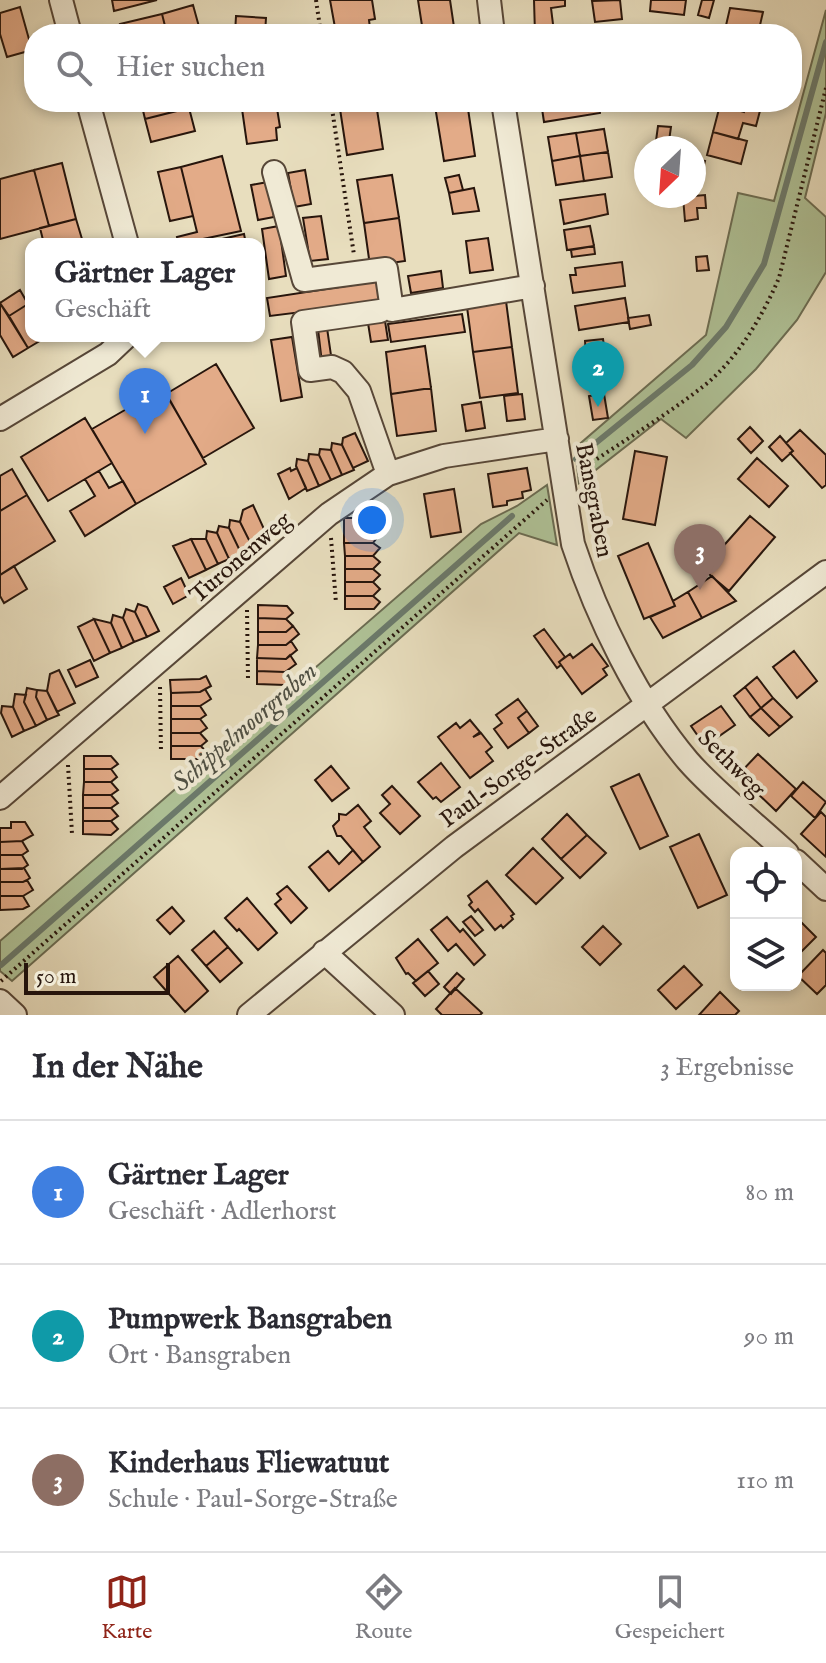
<!DOCTYPE html>
<html lang="de">
<meta charset="utf-8">
<style>
:root{--surface:#fff;--page:#f2f2f3;--text:#2b2b33;--muted:#7c7c81;--line:#e1e1e2;--accent:#8f2418}
body{margin:0;font-family:"IM FELL English",serif;background:var(--page);color:var(--text)}
.controls{position:absolute;right:24px;bottom:24px;display:grid;overflow:hidden;border-radius:16px;box-shadow:0 4px 12px #0003}
.controls button{width:72px;height:72px;display:grid;place-items:center;padding:0;border:0;border-bottom:2px solid var(--line);background:var(--surface);color:var(--text);font:40px sans-serif}
.compass{position:absolute;left:634px;top:136px;width:72px;height:72px;border-radius:50%;background:var(--surface);box-shadow:0 4px 12px #0003;rotate:205deg}
.scale{position:absolute;left:24px;bottom:20px;width:146px;box-sizing:border-box;padding-left:8px;border:4px solid #27150c;border-top:0;font-size:22px;line-height:28px;white-space:nowrap;color:#27150c;-webkit-text-stroke:6px #f0ead5;paint-order:stroke}
.you{position:absolute;left:372px;top:520px;width:28px;height:28px;margin:-20px;border:6px solid #fff;border-radius:50%;background:#1a73e8;box-shadow:0 0 0 12px #1a73e833}
.badge{display:grid;place-items:center;width:52px;height:52px;border-radius:50%;background:var(--accent);color:#fff;font-size:26px;font-weight:700}
.pin{position:absolute;translate:-50% -66px;filter:drop-shadow(0 2px 4px #0008)}
.pin::after{content:'';position:absolute;top:42px;width:28px;height:24px;background:inherit;clip-path:polygon(0 0,100% 0,50% 100%)}
.popup{position:absolute;left:25px;top:238px;width:240px;height:104px;box-sizing:border-box;display:grid;place-content:center;border-radius:16px;background:var(--surface);filter:drop-shadow(0 2px 6px #0005);font-size:26px;white-space:nowrap;color:var(--muted)}
.popup b{font-size:30px;color:var(--text)}
.popup::after{content:'';position:absolute;left:50%;top:100%;margin-left:-16px;border:16px solid transparent;border-top-color:var(--surface)}
.list{margin:0;padding:0;list-style:none}
h2{display:flex;justify-content:space-between;align-items:center;height:104px;margin:0;padding:0 32px;font-size:34px}
h2 small{font-size:26px;font-weight:400;color:var(--muted)}
.list li{display:grid;grid-template-columns:52px 1fr auto;gap:24px;align-items:center;box-sizing:border-box;height:144px;padding:0 32px;border-top:2px solid var(--line)}
.list b{display:block;font-size:30px;white-space:nowrap}
.list p{margin:0;font-size:26px;white-space:nowrap;color:var(--muted)}
.list em{font-size:26px;font-style:normal;color:var(--muted)}
.icon{flex:none;width:44px;height:44px;fill:none;stroke:currentColor;stroke-width:2;stroke-linecap:round;stroke-linejoin:round}
.map{position:relative;flex:none;width:826px;height:1015px;overflow:hidden}
.search{position:absolute;background:var(--surface);box-shadow:0 4px 12px #0003;left:24px;right:24px;top:24px;height:88px;display:flex;align-items:center;gap:20px;box-sizing:border-box;padding:0 28px;border-radius:32px;color:var(--muted);font-size:30px}
.sheet{height:536px;background:var(--surface)}
nav{display:flex;justify-content:space-around;align-items:center;box-sizing:border-box;height:112px;border-top:2px solid var(--line);background:var(--surface);font-size:22px;color:var(--muted)}
nav a{display:grid;justify-items:center;gap:4px}
nav .on{color:var(--accent)}
.map>svg:first-child{display:block}
.green{fill:#afc297;stroke:#6b6c52;stroke-width:2}
.lines{fill:none;stroke-linecap:round;stroke-linejoin:round}
.stream{stroke:#6b7a6c;stroke-width:6}
.building{fill:#e3ab88;stroke:#27150c;stroke-width:2}
.minor-casing{stroke:#574738;stroke-width:26}
.path{stroke:#27150c;stroke-width:4;stroke-dasharray:2 4;stroke-linecap:butt}
.minor{stroke:#f0ead5;stroke-width:22}
.labels{text-anchor:middle;stroke-width:8;stroke-linejoin:round;paint-order:stroke}
.street-label{font-size:24px;fill:#27150c;stroke:#f0ead5}
.water-label{font-size:26px;font-style:italic;fill:#4f5044;stroke:#f0ead5}
</style>
<div class="map">
<svg width="826" height="1015" viewBox="0 0 826 1015">
<rect width="100%" height="100%" fill="#e8debe"/>
<filter id="stains"><feTurbulence type="fractalNoise" baseFrequency=".0025" numOctaves="4"/><feColorMatrix values="0 0 0 0 .2 0 0 0 0 .09 0 0 0 0 .02 0 0 0 .5 -.17"/></filter>
<radialGradient id="worn" r=".72"><stop offset=".6" stop-color="#630" stop-opacity="0"/><stop offset="1" stop-color="#630" stop-opacity=".3"/></radialGradient>
<path class="green" d="M826,10V113L805,198L826,217V272L797,320L756,369L686,438L661,419L579,483L575,448L706,335L738,193L774,201Z
M547,485L557,545L519,533L12,981L0,971V941L481,524L517,506Z"/>
<g class="lines">
<path class="stream" d="M576,459L692,365L726,327L764,264L826,42
M1,965L512,516"/>
</g>
<path class="building" d="M112,0H157L114,11Z
M330,0H372L375,19L369,20L370,28L336,33Z
M418,0H450L454,27L423,32Z
M534,0H565V6L551,8L554,32L535,34Z
M620,0L622,19L595,22L592,1Z
M651,0H686L684,15L650,11Z
M702,0H714L709,18L698,15Z
M193,5L201,34H167L162,14Z
M20,7L32,50L7,57L0,34V13Z
M730,8L763,12L758,34H724Z
M162,14L167,34H123L120,24Z
M236,16L266,18L265,34H235Z
M141,102H212L145,119Z
M241,102H276L280,127L276,128L277,140L247,144Z
M467,102L475,156L444,161L435,106Z
M541,102H599L600,113L544,122Z
M376,103L383,149L347,155L340,109Z
M746,103L761,107L756,126L743,123L738,139L713,132L720,105L744,112Z
M189,108L195,131L151,142L145,119Z
M658,126L671,127L668,148H655Z
M604,129L608,152L580,156L576,133Z
M713,132L747,141L741,164L707,155Z
M576,133L580,156L552,161L548,137Z
M608,152L612,177L584,181L580,156Z
M222,156L241,231L179,244L177,237L197,232L181,167Z
M580,156L584,181L556,185L552,161Z
M694,158L705,161L699,183L694,182Z
M62,163L76,219L49,226L34,170Z
M181,167L193,216L170,221L158,172Z
M34,170L49,226L0,239V179Z
M305,170L311,204L294,207L288,173Z
M392,175L399,218L364,223L357,180Z
M459,175L463,190L449,193L445,178Z
M268,182L274,217L258,220L251,185Z
M474,188L479,211L453,214L449,193Z
M605,194L608,214L564,224L560,200Z
M705,195L706,208H697L698,219L685,221L683,197Z
M321,216L328,259L310,261L303,218Z
M399,218L405,261L370,266L364,223Z
M76,219L82,239L61,244H44L40,228Z
M279,226L286,276L269,279L262,229Z
M590,226L594,246L567,250L564,230Z
M244,234L246,244H224L222,239Z
M488,238L493,270L470,273L466,241Z
M594,246L595,254L572,257L571,250Z
M707,256L709,270L697,271L696,257Z
M622,262L625,286L573,293L570,275H576L575,268Z
M441,271L443,288L411,293L408,276Z
M379,281L382,302L270,316L267,298Z
M20,290L28,304L9,316L0,303Z
M625,298L629,322L579,330L575,306Z
M506,301L512,347L473,352L467,307Z
M0,303L28,348L13,357L0,335Z
M28,304L31,308V336H48L28,348L9,316Z
M462,314L465,332L391,342L388,324Z
M649,315L651,325L630,329L628,318Z
M385,321L388,340L371,342L368,323Z
M327,328L332,362L322,363L318,329Z
M292,337L302,397L281,401L271,340Z
M603,339L608,376L590,382L589,379H586L583,355L586,354L585,341Z
M425,346L431,388L391,394L386,352Z
M512,347L518,393L480,398L473,352Z
M216,364L254,428L203,458L166,394Z
M163,388L206,464L136,504L92,429Z
M431,388L436,431L397,436L391,394Z
M522,394L525,419L507,421L504,396Z
M604,394L608,418L593,420L589,396Z
M481,402L485,428L466,431L462,405Z
M85,418L112,463L48,501L21,457Z
M750,427L763,441L751,453L738,439Z
M800,430L826,455V485L822,488L790,453L793,451L786,443Z
M355,433L368,461L353,468L342,445L343,438Z
M780,436L793,451L782,461L769,447Z
M332,443L342,445L354,470L342,475L331,450Z
M320,449L331,450L342,475L331,480L319,455Z
M635,451L667,457L655,525L623,519Z
M309,454L319,455L331,480L319,486L308,461Z
M757,458L788,486L769,507L738,479Z
M297,459L308,461L319,486L307,491L296,466Z
M290,468L291,471L297,468L306,488L289,499L278,474Z
M527,468L531,490L522,492L523,498L507,501V505L493,507L488,474Z
M12,469L27,495L0,511V476Z
M99,471L109,488L123,481L136,504L85,536L70,511L95,496L85,479Z
M454,489L461,532L431,537L424,494Z
M27,495L55,541L0,575V511Z
M253,505L269,540L253,548L240,522L243,510Z
M750,516L775,537L729,591L703,569Z
M344,518H379V535L373,543H344Z
M230,520L240,522L253,548L241,553L229,528Z
M219,526L229,528L241,553L229,559L217,533Z
M207,531L217,533L229,559L218,564L206,539Z
M191,539L206,570L189,578L173,546Z
M191,539H206L218,564L206,570Z
M344,543H373L380,548L373,556H345Z
M648,543L675,606L644,619L618,556Z
M345,556H373L380,562L373,569H345Z
M14,566L27,589L4,603L0,596V575Z
M345,569H373L380,575L373,582H345Z
M712,576L736,601L702,618L688,592Z
M181,578L189,595L173,604L164,587Z
M345,582H373L380,589L373,596H345Z
M688,592L702,618L663,638L650,617L675,606L673,601Z
M345,596H373L380,602L374,609H345Z
M138,604L147,607L159,631L147,637L135,612Z
M258,605L287,606L293,613L286,619L258,618Z
M126,609L135,612L147,637L134,642L123,618Z
M113,615L123,618L134,642L122,648L111,623Z
M258,618L286,619L293,626L286,632H258Z
M94,619L111,623L122,648L110,653Z
M94,619L110,653L94,661L78,627Z
M293,626L299,634L286,645H258V632H286Z
M544,629L565,657L559,662L561,665L557,668L534,636Z
M291,641L297,650L286,659L257,658L258,645H286Z
M592,644L608,666L603,669L607,675L582,694L559,662L570,654L573,658Z
M794,651L817,681L797,698L773,667Z
M290,655L296,664L285,672L257,671V658L286,659Z
M90,660L98,677L76,687L68,670Z
M59,670L75,703L57,712L47,691L50,674Z
M257,671L285,672L292,680L285,685L257,684Z
M206,676L211,686L200,692L171,693L170,680L200,679Z
M757,677L773,698L761,708L745,687Z
M745,687L761,708L750,717L734,696Z
M27,688L37,690L36,697L47,720L36,726L24,702Z
M205,689L211,699L200,706H171V693L200,692Z
M37,690L47,691L59,715L47,720L36,697Z
M15,694L26,695L24,702L36,726L24,731L13,707Z
M773,698L792,717L780,727L761,708Z
M518,699L527,711L518,718L529,733L508,748L494,729L502,723L496,715Z
M2,706L13,707L24,731L12,737L1,713Z
M171,706H200L206,715L200,719H171Z
M721,706L735,725L705,746L691,726Z
M761,708L780,727L769,736L750,717Z
M527,711L538,726L529,733L518,718Z
M171,719H200L207,728L200,733H171Z
M470,720L480,732L473,737L481,733L492,747L486,752L493,761L470,778L438,737L456,723L460,728Z
M171,733H200L207,741L201,746H171Z
M171,746H201L207,753L201,759H171Z
M758,754L796,789L776,811L738,775Z
M84,756H111L118,764L111,769H84Z
M441,763L460,787L441,802L436,797L433,799L418,782Z
M331,766L349,788L332,801L315,780Z
M84,769H111L117,777L111,782H84Z
M639,774L668,836L640,849L611,787Z
M84,782H111L118,790L111,795H83Z
M803,782L826,802L815,818L791,796Z
M392,786L420,816L400,834L380,813L390,804L382,795Z
M83,795H111L118,803L111,808H83Z
M358,805L371,821L364,827L380,847L363,862L341,836H337L333,826L339,820V814L346,815Z
M83,808H111L118,816L111,821H83Z
M821,812L826,817V857L801,834Z
M567,814L587,835L561,859L542,839Z
M83,821H111L118,829L111,835L83,834Z
M11,822H25L33,835L22,841L0,842V828H11Z
M699,834L727,895L698,908L670,847Z
M587,835L606,853L580,878L561,859Z
M22,841L28,851L22,855H0V842Z
M533,848L563,878L536,904L506,875Z
M353,850L363,862L329,891L309,867L328,851L339,864Z
M0,855H22L28,865L22,869H0Z
M24,868L30,878L27,880L23,882H0V869Z
M27,880L33,890L23,896H0V882H23Z
M487,881L514,914L511,916L513,919L503,928L501,925L495,930L478,909L475,912L469,905L472,902L468,896Z
M287,886L307,908L291,923L275,904L281,899L277,894Z
M0,896H23L29,906L23,909L0,910Z
M247,898L277,933L258,950L239,929L237,931L225,918Z
M172,907L184,921L170,934L157,920Z
M471,916L483,930L475,936L463,922Z
M447,917L460,932L463,929L485,955L474,965L456,944L448,951L431,930Z
M798,919L816,937L796,957V920Z
M603,926L621,944L600,965L582,947Z
M214,931L228,947L206,966L192,950Z
M418,939L438,963L416,981L408,973L406,974L396,958Z
M228,947L242,963L220,982L206,966Z
M823,950L826,953V985L817,994L798,976Z
M178,956L208,991L185,1012L154,977Z
M684,966L702,985L676,1009L658,990Z
M428,971L439,984L425,996L413,983Z
M457,973L464,979L451,994L444,987Z
M455,988L482,1013L480,1015H442L436,1009Z
M720,992L739,1011L735,1015H699Z"/>
<g class="lines">
<g class="minor-casing">
<path id="minor" d="M61,0L70,34
M489,0L493,34
M88,102L127,244
M503,102L573,544C597,617 638,702 688,761C715,792 756,824 787,853
M274,172L304,280L386,269L392,310L533,286
M380,311L303,322L310,370L332,367L343,372L359,391L388,474
M0,419L108,354L127,336
M0,798L329,514L388,474L444,456L557,439
M796,861L826,889
M324,952L393,1015
M0,1001L15,1015
M249,1015L454,847L826,572"/>
</g>
<path class="path" d="M316,0L321,34
M331,102L354,255
M582,469C623,441 667,415 705,385C738,358 762,317 779,278L826,88
M331,538L336,603
M247,610L248,679
M160,687L161,753
M68,765L72,834
M1,981L547,500"/>
<use href="#minor" class="minor"/>
</g>
<g class="labels">
<g class="street-label">
<text transform="translate(595 500) rotate(79)" y="8">Bansgraben</text>
<text transform="translate(240 557) rotate(-41)" y="8">Turonenweg</text>
<text transform="translate(732 763) rotate(45)" y="8">Sethweg</text>
<text transform="translate(518 767) rotate(-36)" y="8">Paul-Sorge-Straße</text>
</g>
<g class="water-label">
<text transform="translate(244 726) rotate(-41)" y="9">Schippelmoorgraben</text>
</g>
</g>
<rect width="100%" height="100%" filter="url(#stains)"/>
<rect width="100%" height="100%" fill="url(#worn)"/>
</svg>
<div class="controls">
<button><svg class="icon" aria-label="locate" viewBox="0 0 24 24"><circle cx="12" cy="12" r="6"/><path d="M12 2v4M12 18v4M2 12h4M18 12h4"/></svg></button>
<button><svg class="icon" aria-label="layers" viewBox="0 0 24 24"><path d="M12 4l9 5-9 5-9-5zM3 14l9 5 9-5"/></svg></button>
</div>
<svg class="compass" viewBox="-18 -18 36 36"><path d="M0-13l5 13h-10z" fill="#e53935"/><path d="M0 13l5-13h-10z" fill="#7c7c81"/></svg>
<div class="scale">50 m</div>
<div class="you"></div>
<div class="pin badge" style="left:145px;top:434px;background:#3f7fe0">1</div>
<div class="popup"><b>Gärtner Lager</b>Geschäft</div>
<div class="pin badge" style="left:598px;top:407px;background:#0f9aa8">2</div>
<div class="pin badge" style="left:700px;top:590px;background:#8d6e63">3</div>
<div class="search"><svg class="icon" aria-label="search" viewBox="0 0 24 24"><circle cx="10" cy="10" r="6"/><path d="M15 15l6 6"/></svg>Hier suchen</div>
</div>
<section class="sheet">
<h2>In der Nähe<small>3 Ergebnisse</small></h2>
<ul class="list">
<li><span class="badge" style="background:#3f7fe0">1</span><div><b>Gärtner Lager</b><p>Geschäft · Adlerhorst</p></div><em>80 m</em></li>
<li><span class="badge" style="background:#0f9aa8">2</span><div><b>Pumpwerk Bansgraben</b><p>Ort · Bansgraben</p></div><em>90 m</em></li>
<li><span class="badge" style="background:#8d6e63">3</span><div><b>Kinderhaus Fliewatuut</b><p>Schule · Paul-Sorge-Straße</p></div><em>110 m</em></li>
</ul>
</section>
<nav>
<a class="on"><svg class="icon" aria-label="map" viewBox="0 0 24 24"><path d="M3 6l6-2 6 2 6-2v14l-6 2-6-2-6 2zM9 4v14M15 6v14"/></svg>Karte</a>
<a><svg class="icon" aria-label="directions" viewBox="0 0 24 24"><path d="M12 3l9 9-9 9-9-9zM9 14v-3h6M13 9l2 2-2 2"/></svg>Route</a>
<a><svg class="icon" aria-label="saved" viewBox="0 0 24 24"><path d="M7 4h10v16l-5-4-5 4z"/></svg>Gespeichert</a>
</nav>
